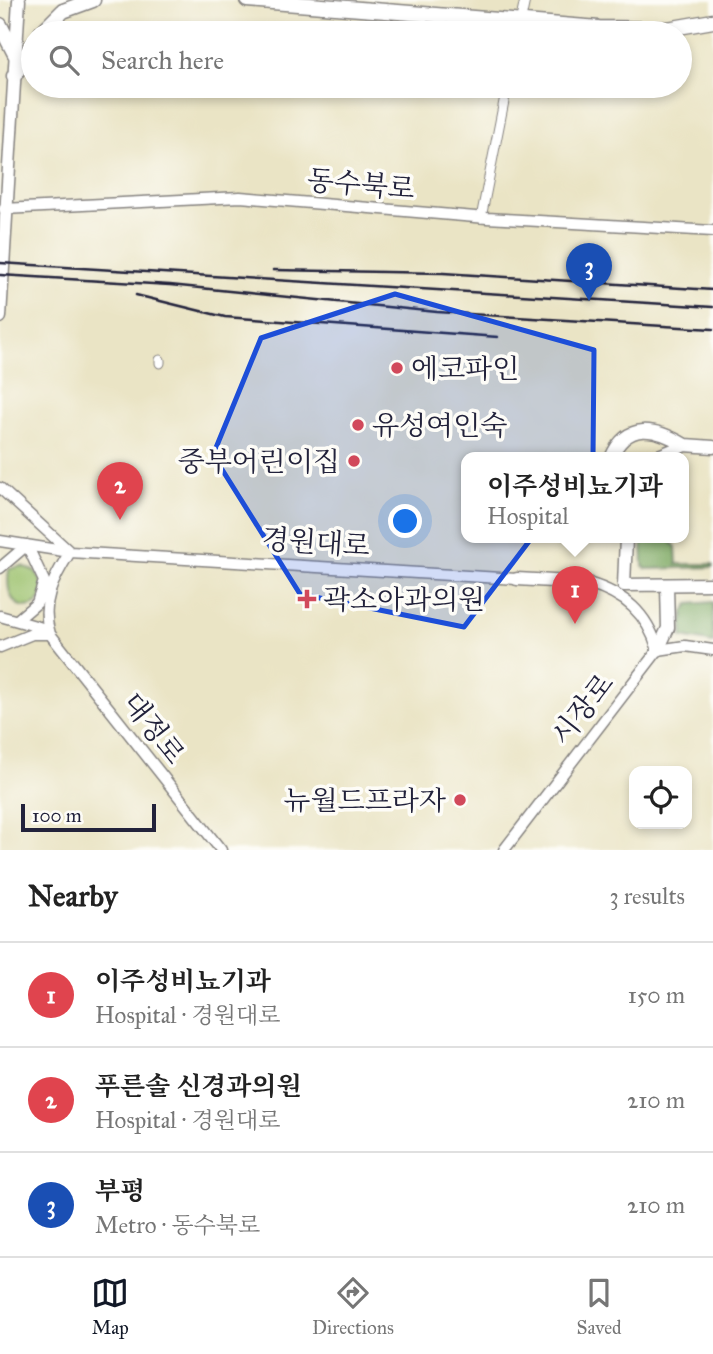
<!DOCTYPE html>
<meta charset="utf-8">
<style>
:root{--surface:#fff;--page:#f6f6f6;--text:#222;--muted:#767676;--line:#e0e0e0;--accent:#111827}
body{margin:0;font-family:"IM FELL Great Primer","Noto Serif KR",serif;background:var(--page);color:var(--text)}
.controls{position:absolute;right:21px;bottom:21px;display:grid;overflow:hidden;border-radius:14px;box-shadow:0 4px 10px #0003}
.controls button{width:63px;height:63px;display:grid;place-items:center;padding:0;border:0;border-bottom:2px solid var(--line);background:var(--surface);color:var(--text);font:35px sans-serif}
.scale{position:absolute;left:21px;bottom:18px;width:135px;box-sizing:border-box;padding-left:7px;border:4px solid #22223b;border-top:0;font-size:19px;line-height:24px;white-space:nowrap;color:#22223b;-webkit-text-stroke:5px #fdfcf7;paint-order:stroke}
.you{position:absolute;left:406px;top:522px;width:24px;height:24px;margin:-18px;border:5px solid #fff;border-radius:50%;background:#1a73e8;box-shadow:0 0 0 10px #1a73e833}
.badge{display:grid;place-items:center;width:46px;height:46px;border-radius:50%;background:var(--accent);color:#fff;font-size:23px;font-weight:700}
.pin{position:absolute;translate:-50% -58px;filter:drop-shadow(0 2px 4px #0008)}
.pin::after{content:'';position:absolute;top:37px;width:24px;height:21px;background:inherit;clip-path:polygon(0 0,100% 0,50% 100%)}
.popup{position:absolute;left:461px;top:452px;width:228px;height:91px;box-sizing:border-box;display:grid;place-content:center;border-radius:14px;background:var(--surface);filter:drop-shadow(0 2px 5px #0005);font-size:23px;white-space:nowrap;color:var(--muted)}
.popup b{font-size:26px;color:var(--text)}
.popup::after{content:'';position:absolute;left:50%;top:100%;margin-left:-14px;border:14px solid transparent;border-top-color:var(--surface)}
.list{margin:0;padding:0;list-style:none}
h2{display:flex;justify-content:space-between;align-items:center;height:91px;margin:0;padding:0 28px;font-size:30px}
h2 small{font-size:23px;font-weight:400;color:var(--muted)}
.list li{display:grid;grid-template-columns:46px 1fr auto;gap:21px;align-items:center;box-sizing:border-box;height:105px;padding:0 28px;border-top:2px solid var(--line)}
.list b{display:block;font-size:26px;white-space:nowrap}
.list p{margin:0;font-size:23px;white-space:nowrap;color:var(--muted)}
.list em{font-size:23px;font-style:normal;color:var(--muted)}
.icon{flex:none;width:38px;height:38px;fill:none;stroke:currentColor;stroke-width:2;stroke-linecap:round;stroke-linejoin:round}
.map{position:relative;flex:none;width:713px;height:850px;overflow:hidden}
.search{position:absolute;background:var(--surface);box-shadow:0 4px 10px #0003;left:21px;right:21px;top:21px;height:77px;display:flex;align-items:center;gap:18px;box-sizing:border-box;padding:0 24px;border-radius:38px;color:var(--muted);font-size:26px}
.sheet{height:406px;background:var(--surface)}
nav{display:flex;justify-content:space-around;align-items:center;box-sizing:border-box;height:98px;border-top:2px solid var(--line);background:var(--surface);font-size:19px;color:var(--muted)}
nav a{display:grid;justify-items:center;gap:4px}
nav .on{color:var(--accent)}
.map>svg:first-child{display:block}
.green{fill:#9bc16c;stroke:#5e7254;stroke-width:2}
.forest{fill:#7ca760;stroke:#4f644e;stroke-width:2}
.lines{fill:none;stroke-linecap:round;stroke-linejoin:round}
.minor-casing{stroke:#868380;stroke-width:11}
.tertiary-casing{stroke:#868380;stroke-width:13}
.secondary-casing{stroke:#868380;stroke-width:15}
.primary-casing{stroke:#868380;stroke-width:17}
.minor{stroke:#fff;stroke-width:9}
.tertiary{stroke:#fff;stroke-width:10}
.secondary{stroke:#fff;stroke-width:12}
.primary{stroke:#fff;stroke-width:14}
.rail{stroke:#22223b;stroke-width:2.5}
.marked{fill:#1d4ed8;fill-opacity:0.2;stroke:#1d4ed8;stroke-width:5;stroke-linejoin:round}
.poi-dot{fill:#d1495b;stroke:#fdfcf7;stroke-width:2.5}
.labels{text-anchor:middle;stroke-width:7;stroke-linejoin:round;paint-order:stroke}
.street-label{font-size:28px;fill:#22223b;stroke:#fdfcf7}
.poi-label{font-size:28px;fill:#22223b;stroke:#fdfcf7;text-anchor:start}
</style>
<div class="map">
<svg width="713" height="850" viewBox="0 0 713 850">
<rect width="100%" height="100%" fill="#fdfcf7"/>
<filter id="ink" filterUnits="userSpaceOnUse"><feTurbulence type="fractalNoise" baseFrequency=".0143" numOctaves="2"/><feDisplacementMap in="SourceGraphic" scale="14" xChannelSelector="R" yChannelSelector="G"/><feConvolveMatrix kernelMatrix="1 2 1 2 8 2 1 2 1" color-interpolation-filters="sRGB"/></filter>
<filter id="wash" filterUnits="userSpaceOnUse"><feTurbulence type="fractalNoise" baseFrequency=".00686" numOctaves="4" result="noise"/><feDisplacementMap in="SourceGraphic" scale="28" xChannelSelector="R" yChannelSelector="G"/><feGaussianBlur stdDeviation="1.57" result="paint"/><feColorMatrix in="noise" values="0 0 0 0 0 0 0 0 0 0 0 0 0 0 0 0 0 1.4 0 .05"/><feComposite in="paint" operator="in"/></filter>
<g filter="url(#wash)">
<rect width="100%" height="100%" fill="#eae4c5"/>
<path class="green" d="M22,566L35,571C64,608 0,629 9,569Z"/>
<path class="forest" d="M642,538H668L676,547L677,564H713V567L646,569L643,566Z
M713,602V643L682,637L684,611L689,604Z"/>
</g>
<g filter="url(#ink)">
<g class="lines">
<g class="minor-casing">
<path id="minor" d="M518,33L525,0
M481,218L507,86
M160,363V360"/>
</g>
<g class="tertiary-casing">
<path id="tertiary" d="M4,209L240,197L487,218L713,231
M0,488L70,552
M0,541L70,552L517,579
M0,568L27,545
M588,583C625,594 647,613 658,650
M0,616L39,627L50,634L221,850
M17,620L37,603L44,581L27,545
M50,634C40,603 53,579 70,552
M0,647L32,634H50
M658,650L685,646L713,650
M504,850L658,650"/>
</g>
<g class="secondary-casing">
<path id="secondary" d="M0,317L19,0
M611,458C627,420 656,428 685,445
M654,458L685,445L713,447
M626,538L624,585L713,584
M517,579L588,583
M658,650L668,628L667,586"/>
</g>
<g class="primary-casing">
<path id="primary" d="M247,0L599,28L667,29L713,21
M0,25L15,54
M41,33L63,11L93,0
M14,76L33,45"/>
</g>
<use href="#minor" class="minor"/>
<use href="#tertiary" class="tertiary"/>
<use href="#secondary" class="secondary"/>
<use href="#primary" class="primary"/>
<path class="rail" d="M0,263L713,307
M273,270L443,273L713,290
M0,275L170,285L437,312L713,329
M136,295L225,317L498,337"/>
</g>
</g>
<path class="marked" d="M395,294L594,350L593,457L464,627L300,594L213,455L261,338Z"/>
<g class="poi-dot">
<circle cx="397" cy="368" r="7"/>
<circle cx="358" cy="425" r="7"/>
<circle cx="354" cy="461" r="7"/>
<path d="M303.5 588.5h7v7h7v7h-7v7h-7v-7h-7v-7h7z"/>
<circle cx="460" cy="800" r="7"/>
</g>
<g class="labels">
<g class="street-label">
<text transform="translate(361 184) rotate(5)" y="10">동수북로</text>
<text transform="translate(316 542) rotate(4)" y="10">경원대로</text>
<text transform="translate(582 709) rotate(-52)" y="10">시장로</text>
<text transform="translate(154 728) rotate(52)" y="10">대정로</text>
</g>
<g class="poi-label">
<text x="411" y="378">에코파인</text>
<text x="372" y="435">유성여인숙</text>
<text x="340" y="471" text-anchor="end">중부어린이집</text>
<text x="323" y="609">곽소아과의원</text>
<text x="446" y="810" text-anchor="end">뉴월드프라자</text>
</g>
</g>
</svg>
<div class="controls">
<button><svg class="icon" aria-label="locate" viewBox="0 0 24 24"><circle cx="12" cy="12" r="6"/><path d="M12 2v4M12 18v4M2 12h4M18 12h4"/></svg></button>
</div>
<div class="scale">100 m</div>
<div class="you"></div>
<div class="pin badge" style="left:575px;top:624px;background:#e0444e">1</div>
<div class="popup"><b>이주성비뇨기과</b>Hospital</div>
<div class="pin badge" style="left:120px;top:520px;background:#e0444e">2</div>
<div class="pin badge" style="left:589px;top:301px;background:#1a4fb4">3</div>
<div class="search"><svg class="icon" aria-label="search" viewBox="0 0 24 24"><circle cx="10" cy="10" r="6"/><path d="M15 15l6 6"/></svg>Search here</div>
</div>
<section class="sheet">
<h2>Nearby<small>3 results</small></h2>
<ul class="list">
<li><span class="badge" style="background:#e0444e">1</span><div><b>이주성비뇨기과</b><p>Hospital · 경원대로</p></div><em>150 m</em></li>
<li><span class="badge" style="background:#e0444e">2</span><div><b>푸른솔 신경과의원</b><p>Hospital · 경원대로</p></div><em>210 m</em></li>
<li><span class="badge" style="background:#1a4fb4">3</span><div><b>부평</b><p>Metro · 동수북로</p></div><em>210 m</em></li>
</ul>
</section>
<nav>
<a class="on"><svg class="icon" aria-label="map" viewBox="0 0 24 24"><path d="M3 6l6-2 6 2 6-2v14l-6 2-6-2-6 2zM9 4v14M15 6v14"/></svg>Map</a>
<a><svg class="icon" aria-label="directions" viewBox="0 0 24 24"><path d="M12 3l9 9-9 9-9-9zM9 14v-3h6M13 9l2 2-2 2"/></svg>Directions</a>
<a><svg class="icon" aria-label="saved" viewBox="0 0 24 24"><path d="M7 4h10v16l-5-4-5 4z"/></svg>Saved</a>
</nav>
